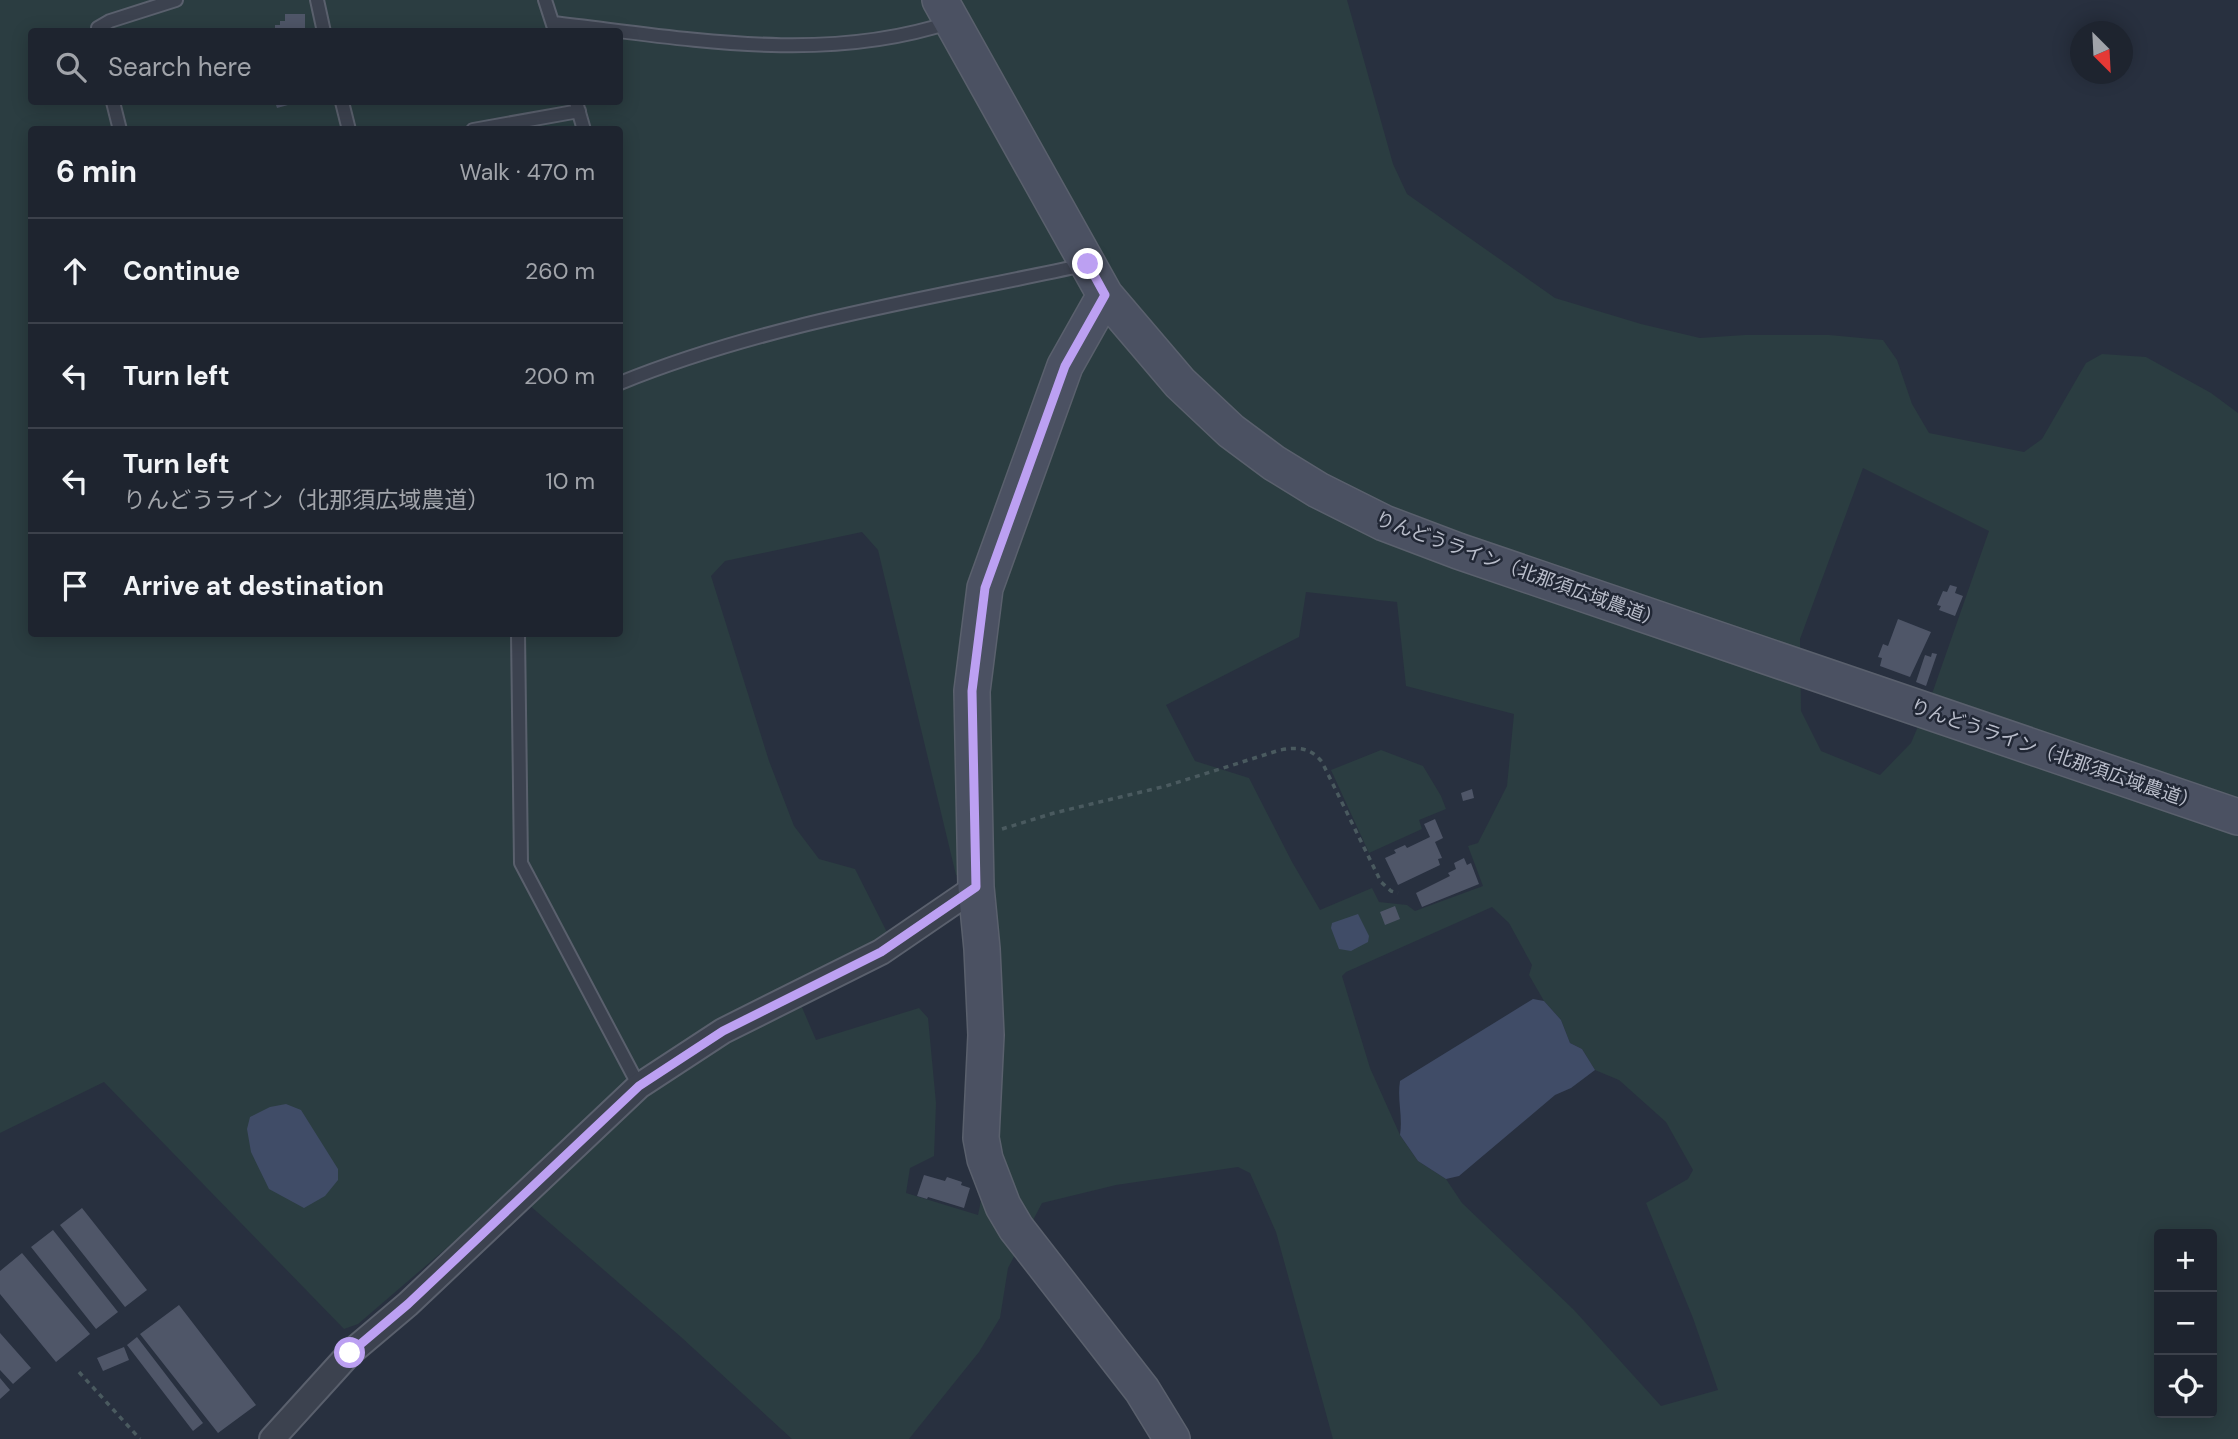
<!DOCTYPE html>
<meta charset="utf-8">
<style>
:root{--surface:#1e242f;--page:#262c37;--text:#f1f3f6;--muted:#a1a4aa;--line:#3c414b}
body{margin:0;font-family:"DM Sans","Noto Sans JP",sans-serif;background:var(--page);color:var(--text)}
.controls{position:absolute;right:21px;bottom:21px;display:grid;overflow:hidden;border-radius:7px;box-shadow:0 4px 18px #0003}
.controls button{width:63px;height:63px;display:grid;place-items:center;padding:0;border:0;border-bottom:2px solid var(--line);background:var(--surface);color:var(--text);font:35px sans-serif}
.compass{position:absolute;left:2070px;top:21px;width:63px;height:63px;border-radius:50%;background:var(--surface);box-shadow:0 4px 18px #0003;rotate:156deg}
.stop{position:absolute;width:21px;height:21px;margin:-16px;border:5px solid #bca0f2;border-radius:50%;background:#fff}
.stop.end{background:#bca0f2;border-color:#fff;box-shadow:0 2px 7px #0008}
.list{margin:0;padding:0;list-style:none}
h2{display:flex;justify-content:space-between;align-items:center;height:91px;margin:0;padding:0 28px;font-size:30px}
h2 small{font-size:23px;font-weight:400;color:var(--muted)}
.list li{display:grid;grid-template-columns:46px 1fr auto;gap:21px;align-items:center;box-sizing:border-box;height:105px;padding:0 28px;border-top:2px solid var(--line)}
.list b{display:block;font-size:26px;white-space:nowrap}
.list p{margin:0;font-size:23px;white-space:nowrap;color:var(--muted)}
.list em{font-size:23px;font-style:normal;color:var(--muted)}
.icon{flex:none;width:38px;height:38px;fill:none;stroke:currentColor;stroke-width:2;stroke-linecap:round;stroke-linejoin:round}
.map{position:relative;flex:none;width:2238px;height:1439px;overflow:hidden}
.search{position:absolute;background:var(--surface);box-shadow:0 4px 18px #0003;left:28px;top:28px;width:595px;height:77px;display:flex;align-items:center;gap:18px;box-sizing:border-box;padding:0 24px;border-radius:7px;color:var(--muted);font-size:26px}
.panel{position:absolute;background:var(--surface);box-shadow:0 4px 18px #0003;left:28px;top:126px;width:595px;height:511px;border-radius:7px}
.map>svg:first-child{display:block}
.green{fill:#2b3d41;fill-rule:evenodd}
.water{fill:#404c67}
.building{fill:#4f5668}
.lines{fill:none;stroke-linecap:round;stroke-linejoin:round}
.lane-casing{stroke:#5a606d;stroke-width:16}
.street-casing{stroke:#5a606d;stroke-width:28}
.secondary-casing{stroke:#5a606d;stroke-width:38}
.path{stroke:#4a5a5f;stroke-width:3.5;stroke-dasharray:5 5;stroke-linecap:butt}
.lane{stroke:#3c424f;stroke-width:12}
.street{stroke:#3c424f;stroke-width:24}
.secondary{stroke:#4b5162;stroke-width:35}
.route{stroke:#bca0f2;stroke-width:9}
.labels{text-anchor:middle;stroke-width:5;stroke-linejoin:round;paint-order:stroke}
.street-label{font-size:19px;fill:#b9bdca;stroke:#212735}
</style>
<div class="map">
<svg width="2238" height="1439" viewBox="0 0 2238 1439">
<rect width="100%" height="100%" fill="#28303f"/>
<path class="green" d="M0,0H1347L1393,164L1407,194L1555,298L1641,324L1700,338L1745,335H1829L1883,340L1897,360L1912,404L1929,433L2024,452L2042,439L2086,363L2102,354L2146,357L2211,393L2238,413V1439H1333L1276,1232L1250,1173L1238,1167L1116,1185L1042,1203L1008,1268L1000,1318L979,1352L909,1439H792L681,1337L513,1191L358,1324L344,1329L104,1082L0,1133ZM32,32H620V102H32ZM32,130H620V634H32ZM1863,468L1989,531L1933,691L1911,743L1880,775L1821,751L1801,711L1800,639ZM862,532L878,550L956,875L980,885L986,1177L978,1215L906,1193L910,1168L934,1156L936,1103L928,1018L919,1008L816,1040L801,1005L895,948L855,869L819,859L794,826L769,761L711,576L725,561ZM1306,592L1397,602L1406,686L1514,714L1507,786L1478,843L1468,846L1483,886L1415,911L1407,905L1379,902L1372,888L1320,910L1292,862L1249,778L1195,761L1166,705L1299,637ZM1492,907L1509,923L1532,965L1529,975L1544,1001L1561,1020L1570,1043L1582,1049L1595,1070L1619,1080L1666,1122L1693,1170L1688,1179L1646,1203L1693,1318L1718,1390L1661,1406L1574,1310L1462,1203L1446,1179L1418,1161L1400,1135L1370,1068L1342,976L1346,972ZM2159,1234H2212V1413H2159Z
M1381,750L1423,766L1441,796L1446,809L1419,820L1422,829L1369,853L1331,770Z"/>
<path class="water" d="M1358,914L1369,936L1368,942L1351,951L1339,949L1331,928L1332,923Z
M1533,999L1544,1001L1561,1020L1570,1043L1582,1049L1595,1070L1571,1088L1555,1095L1459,1176L1446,1179L1418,1161L1400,1135C1403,1116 1397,1100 1400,1081Z
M286,1104L301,1110L338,1169V1180L325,1196L304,1208L269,1189L251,1152L247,1129L250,1117L270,1107Z"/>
<path class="building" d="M285,14H305V32H275V25H280V21H285Z
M275,102H299L277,108Z
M1950,585L1957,587L1955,593L1963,596L1955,616L1939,610L1941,606L1937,605L1943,591L1947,592Z
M1898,619L1931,632L1910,677L1880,666L1882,658L1878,657L1883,644L1888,646Z
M1932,653L1937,654L1926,686L1916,682L1925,655L1931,657Z
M1472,789L1474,798L1463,801L1461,793Z
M1435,819L1443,838L1435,842L1442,858L1438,859L1440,865L1398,885L1385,858L1396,853L1394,850L1405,845L1407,848L1430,837L1424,824Z
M1464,858L1467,865L1471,863L1479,884L1422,907L1416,893L1450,876L1448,873L1456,869L1454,863Z
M1395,906L1400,919L1385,925L1380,912Z
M924,1175L945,1181L947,1177L962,1182L961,1185L970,1188L964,1208L928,1197L927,1199L917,1196Z
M82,1208L147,1290L125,1307L60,1225Z
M53,1230L118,1312L96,1329L31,1247Z
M22,1253L90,1334L56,1362L0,1294V1271Z
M179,1305L256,1405L218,1433L140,1334Z
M0,1333L31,1368L13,1384L0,1370Z
M137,1337L203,1423L193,1431L127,1345Z
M124,1347L129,1360L103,1371L97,1358Z
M0,1378L10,1390L0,1399Z"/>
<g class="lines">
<g class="lane-casing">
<path id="lane" d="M317,0L324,32
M545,0L555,31
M553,23C684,38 823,65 951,22
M98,32V28L110,21L176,0
M113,102L120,130
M342,102L349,130
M576,102L584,130
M473,130L579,111
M620,383C768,323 928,299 1084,265
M518,634L521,863L639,1086"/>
</g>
<g class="street-casing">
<path id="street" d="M272,1439L350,1353L408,1304L639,1086L723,1031L881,952L976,887"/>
</g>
<g class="secondary-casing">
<path id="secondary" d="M940,0L1105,295L1180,383L1231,431L1274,463L1318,490L1384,523L1458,551L2238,817
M1105,295L1065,366L985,588L972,691L976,887L982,949L986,1035L981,1138L985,1159L1003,1206L1016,1228L1142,1390L1172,1439"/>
</g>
<path class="path" d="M1002,829L1054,813L1166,786L1280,750C1298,747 1310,747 1322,762L1381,882L1391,891L1398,893
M79,1372L140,1439"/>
<use href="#lane" class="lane"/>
<use href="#street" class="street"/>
<use href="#secondary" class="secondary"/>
</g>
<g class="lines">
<path class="route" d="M350,1353L408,1304L639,1086L723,1031L881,952L976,887L972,691L985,588L1065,366L1105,295L1088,264"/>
</g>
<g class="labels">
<g class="street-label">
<text transform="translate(1519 569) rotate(20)" y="7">りんどうライン（北那須広域農道）</text>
<text transform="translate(2055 754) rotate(19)" y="7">りんどうライン（北那須広域農道）</text>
</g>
</g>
</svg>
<div class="controls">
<button>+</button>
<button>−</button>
<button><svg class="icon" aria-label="locate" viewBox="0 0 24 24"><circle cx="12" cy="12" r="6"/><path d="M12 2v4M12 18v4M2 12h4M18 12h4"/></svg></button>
</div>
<svg class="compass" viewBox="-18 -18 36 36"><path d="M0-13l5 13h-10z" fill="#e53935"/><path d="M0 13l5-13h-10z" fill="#a1a4aa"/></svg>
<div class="stop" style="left:350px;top:1353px"></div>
<div class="stop end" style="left:1088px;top:264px"></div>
<div class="search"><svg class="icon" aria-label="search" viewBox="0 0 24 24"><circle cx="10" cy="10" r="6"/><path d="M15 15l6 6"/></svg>Search here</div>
<section class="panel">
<h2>6 min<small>Walk · 470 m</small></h2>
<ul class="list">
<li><svg class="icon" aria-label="ahead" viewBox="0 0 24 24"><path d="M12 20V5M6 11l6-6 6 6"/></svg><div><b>Continue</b></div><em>260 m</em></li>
<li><svg class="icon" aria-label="left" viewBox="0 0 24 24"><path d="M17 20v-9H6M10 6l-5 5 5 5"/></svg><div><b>Turn left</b></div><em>200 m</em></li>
<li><svg class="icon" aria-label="left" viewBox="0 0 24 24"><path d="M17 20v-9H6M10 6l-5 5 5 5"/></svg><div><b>Turn left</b><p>りんどうライン（北那須広域農道）</p></div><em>10 m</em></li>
<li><svg class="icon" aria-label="arrive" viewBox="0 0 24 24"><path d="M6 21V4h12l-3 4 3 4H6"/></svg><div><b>Arrive at destination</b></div></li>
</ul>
</section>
</div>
